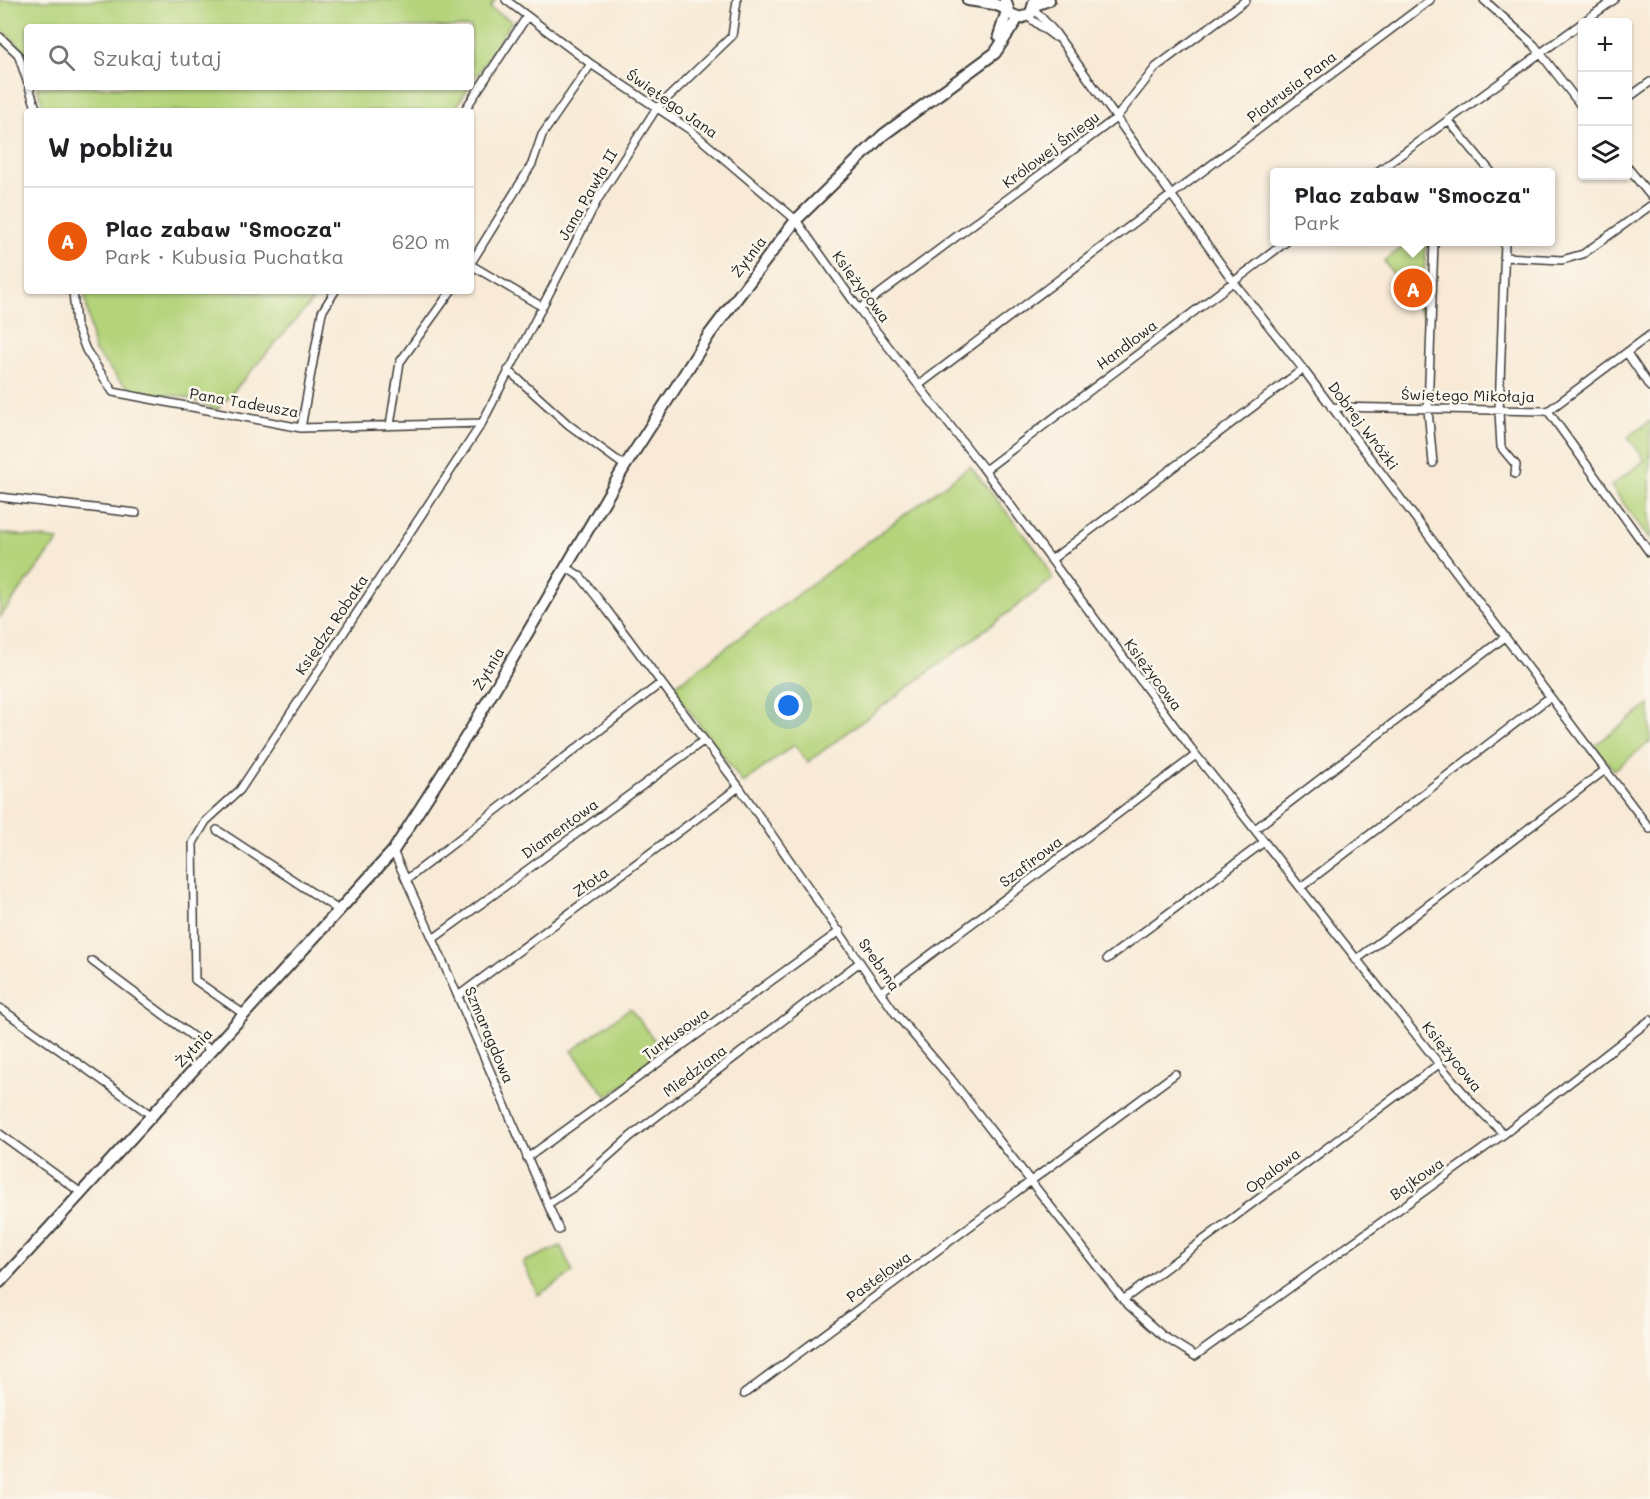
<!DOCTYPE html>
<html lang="pl">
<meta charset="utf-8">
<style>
:root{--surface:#fff;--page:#f6f6f6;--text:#202124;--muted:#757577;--line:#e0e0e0;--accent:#ea580c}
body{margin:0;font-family:Mali,sans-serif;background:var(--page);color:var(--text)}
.controls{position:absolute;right:18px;top:18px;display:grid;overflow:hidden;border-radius:6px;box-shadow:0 2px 4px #0004}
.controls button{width:54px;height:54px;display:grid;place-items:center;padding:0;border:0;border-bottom:2px solid var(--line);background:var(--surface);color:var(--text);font:30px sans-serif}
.you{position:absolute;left:789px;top:706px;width:21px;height:21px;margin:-15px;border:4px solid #fff;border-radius:50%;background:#1a73e8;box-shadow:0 0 0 9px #1a73e833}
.badge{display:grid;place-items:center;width:39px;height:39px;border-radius:50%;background:var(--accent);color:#fff;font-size:20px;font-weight:700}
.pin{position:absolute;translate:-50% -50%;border:3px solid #fff;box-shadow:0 2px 6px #0006}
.popup{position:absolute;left:1270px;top:168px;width:285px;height:78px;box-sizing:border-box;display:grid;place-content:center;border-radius:6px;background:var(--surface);filter:drop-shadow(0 2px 4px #0005);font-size:20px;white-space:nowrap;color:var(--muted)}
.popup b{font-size:22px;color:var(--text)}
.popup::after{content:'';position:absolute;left:50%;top:100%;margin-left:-12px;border:12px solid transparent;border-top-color:var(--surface)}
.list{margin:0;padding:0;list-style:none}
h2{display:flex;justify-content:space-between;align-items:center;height:78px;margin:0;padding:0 24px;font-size:26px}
h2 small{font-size:20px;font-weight:400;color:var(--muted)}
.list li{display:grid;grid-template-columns:39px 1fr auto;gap:18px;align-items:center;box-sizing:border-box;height:108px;padding:0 24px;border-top:2px solid var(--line)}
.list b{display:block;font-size:22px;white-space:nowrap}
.list p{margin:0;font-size:20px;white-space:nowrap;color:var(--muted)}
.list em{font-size:20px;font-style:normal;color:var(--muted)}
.icon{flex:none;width:33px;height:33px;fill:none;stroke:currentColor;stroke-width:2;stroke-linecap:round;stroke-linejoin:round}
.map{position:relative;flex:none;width:1650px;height:1499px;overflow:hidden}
.search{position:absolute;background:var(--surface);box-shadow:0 2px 4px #0004;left:24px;top:24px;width:450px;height:66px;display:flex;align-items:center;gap:15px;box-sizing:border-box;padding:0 21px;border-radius:6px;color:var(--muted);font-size:22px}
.panel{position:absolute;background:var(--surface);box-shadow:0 2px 4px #0004;left:24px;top:108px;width:450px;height:186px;border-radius:6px}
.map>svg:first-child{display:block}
.green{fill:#b4d37a;stroke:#68784b;stroke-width:1.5}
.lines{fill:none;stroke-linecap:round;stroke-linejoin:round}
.street-casing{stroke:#3d3b38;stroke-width:10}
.secondary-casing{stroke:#3d3b38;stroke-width:14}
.street{stroke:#fff;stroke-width:7}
.secondary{stroke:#fff;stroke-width:10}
.labels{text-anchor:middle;stroke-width:5;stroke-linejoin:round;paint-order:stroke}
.street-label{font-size:15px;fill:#1c1c1c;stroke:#fbf7ec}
</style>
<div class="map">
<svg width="1650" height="1499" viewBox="0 0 1650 1499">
<rect width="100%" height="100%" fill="#fbf7ec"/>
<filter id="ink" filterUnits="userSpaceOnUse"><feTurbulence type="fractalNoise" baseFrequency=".0167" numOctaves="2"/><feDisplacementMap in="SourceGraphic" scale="12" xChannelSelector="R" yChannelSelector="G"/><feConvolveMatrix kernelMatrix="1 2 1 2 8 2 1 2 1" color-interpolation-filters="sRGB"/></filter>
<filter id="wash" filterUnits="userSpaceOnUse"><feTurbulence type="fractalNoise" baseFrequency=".008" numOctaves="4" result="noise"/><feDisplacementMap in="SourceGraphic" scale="24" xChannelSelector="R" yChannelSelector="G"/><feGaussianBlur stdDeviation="1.35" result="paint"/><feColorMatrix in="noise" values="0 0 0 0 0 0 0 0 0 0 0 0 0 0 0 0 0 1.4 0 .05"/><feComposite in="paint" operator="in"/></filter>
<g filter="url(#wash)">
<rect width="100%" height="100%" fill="#f8ead7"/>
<path class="green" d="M0,0H495L490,8L512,21L471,84V27H27V59L23,49L0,28Z
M37,87H469L454,111H45Z
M1410,242H1426L1422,315L1384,261Z
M84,291H321L217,410L185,397L135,391L119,380L94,350Z
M1650,421V540L1611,486L1645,460L1628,437Z
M970,466L1043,558L1053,579L808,762L794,745L743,783L672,688Z
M0,533L59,540L0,617Z
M1650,704V742L1614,770L1594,746Z
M630,1008L665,1054L607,1097L572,1051Z
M561,1246L573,1273L538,1295L523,1262Z"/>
</g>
<g filter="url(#ink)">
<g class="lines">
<g class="street-casing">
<path id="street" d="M506,0L591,64L689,129L796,220L859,309L983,468L1196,755L1439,1064L1473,1104L1504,1134
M1484,0L1534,45L1582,107
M1034,9L1054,31L1233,281L1303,369L1650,829
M1027,16L1055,37
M1583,22L1614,0
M0,37L18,54L27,81
M29,87L37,111
M1628,98L1650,82
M464,111L526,18
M1448,120L1491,172
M1628,168L1650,195
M1377,172L1582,23
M1505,242L1499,411L1501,447L1516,465L1515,474
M1504,257L1562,260L1583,254L1650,206
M471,263L532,164L542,135L591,64
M471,265L541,306
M73,291L76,325L86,350L113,392L301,428L482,423
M859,309L1116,118L1156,67L1246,0
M1627,353L1650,387
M508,370L569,425L625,466
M919,385L1430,0
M1331,407L1548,411L1650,335
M1548,411L1650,553
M390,425L400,362L451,291
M301,428L322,312L335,291
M1433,463L1428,410L1434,242
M985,470L1286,242
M0,497L136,513
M1051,560L1303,369
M566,567L581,577L607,610L739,787L895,1013L951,1079L1125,1302L1163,1336L1195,1356L1504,1134L1650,1020
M1255,829L1505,637
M217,830L340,911
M393,851L433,939L559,1230
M406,880L661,683
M1301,887L1550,697
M433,939L703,741
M1107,959L1264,842
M1356,960L1605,770
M92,961L212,1051
M882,991L1196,755
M458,996L739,787
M0,1008L151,1115
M245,1015L195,980L193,843L206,821L240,790L482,423L598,199L656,109L732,36L737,0
M0,1134L80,1192
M527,1158L840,931
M548,1204L575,1186L631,1136L860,962
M1123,1300L1439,1064
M744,1394L1175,1074"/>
</g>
<g class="secondary-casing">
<path id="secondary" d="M968,0L994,4L1006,9
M1005,0L1010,14L1021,18L1031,13L1035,0
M1035,5L1049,0
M999,36L1007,11
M0,1282L393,851L473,726L625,466L687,370L709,335L796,220L883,135L995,53L1018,18"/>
</g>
<use href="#street" class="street"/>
<use href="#secondary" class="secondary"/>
</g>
</g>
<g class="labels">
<g class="street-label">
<text transform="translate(1292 87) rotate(-37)" y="5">Piotrusia Pana</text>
<text transform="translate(672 104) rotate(35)" y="5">Świętego Jana</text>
<text transform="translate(1051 150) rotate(-37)" y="5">Królowej Śniegu</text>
<text transform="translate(588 195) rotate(-60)" y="5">Jana Pawła II</text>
<text transform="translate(749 257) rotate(-53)" y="5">Żytnia</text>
<text transform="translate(861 287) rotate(53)" y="5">Księżycowa</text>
<text transform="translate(1127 345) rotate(-37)" y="5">Handlowa</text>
<text transform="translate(1468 396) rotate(1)" y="5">Świętego Mikołaja</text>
<text transform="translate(244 403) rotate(10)" y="5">Pana Tadeusza</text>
<text transform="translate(1363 426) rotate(53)" y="5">Dobrej Wróżki</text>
<text transform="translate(332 625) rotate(-56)" y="5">Księdza Robaka</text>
<text transform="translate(489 669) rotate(-60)" y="5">Żytnia</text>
<text transform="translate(1153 675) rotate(53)" y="5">Księżycowa</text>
<text transform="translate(560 829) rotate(-36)" y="5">Diamentowa</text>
<text transform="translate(1031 862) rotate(-37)" y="5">Szafirowa</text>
<text transform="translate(591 882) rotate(-36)" y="5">Złota</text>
<text transform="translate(879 965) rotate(55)" y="5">Srebrna</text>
<text transform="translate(676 1034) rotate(-36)" y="5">Turkusowa</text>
<text transform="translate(489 1035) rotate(67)" y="5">Szmaragdowa</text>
<text transform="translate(194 1048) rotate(-47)" y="5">Żytnia</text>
<text transform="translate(1452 1057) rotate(51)" y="5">Księżycowa</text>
<text transform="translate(695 1071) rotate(-37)" y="5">Miedziana</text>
<text transform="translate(1273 1171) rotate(-37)" y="5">Opalowa</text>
<text transform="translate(1417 1179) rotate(-35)" y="5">Bajkowa</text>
<text transform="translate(879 1277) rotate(-36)" y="5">Pastelowa</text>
</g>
</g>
</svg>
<div class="controls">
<button>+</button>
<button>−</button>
<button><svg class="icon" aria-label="layers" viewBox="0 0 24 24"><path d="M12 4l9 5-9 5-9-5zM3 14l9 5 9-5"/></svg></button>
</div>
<div class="you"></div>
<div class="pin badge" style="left:1413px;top:288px">A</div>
<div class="popup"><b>Plac zabaw &quot;Smocza&quot;</b>Park</div>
<div class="search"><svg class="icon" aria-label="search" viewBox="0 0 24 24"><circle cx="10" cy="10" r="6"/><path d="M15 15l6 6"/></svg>Szukaj tutaj</div>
<section class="panel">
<h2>W pobliżu<small></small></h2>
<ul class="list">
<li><span class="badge">A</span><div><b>Plac zabaw &quot;Smocza&quot;</b><p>Park · Kubusia Puchatka</p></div><em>620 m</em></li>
</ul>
</section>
</div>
